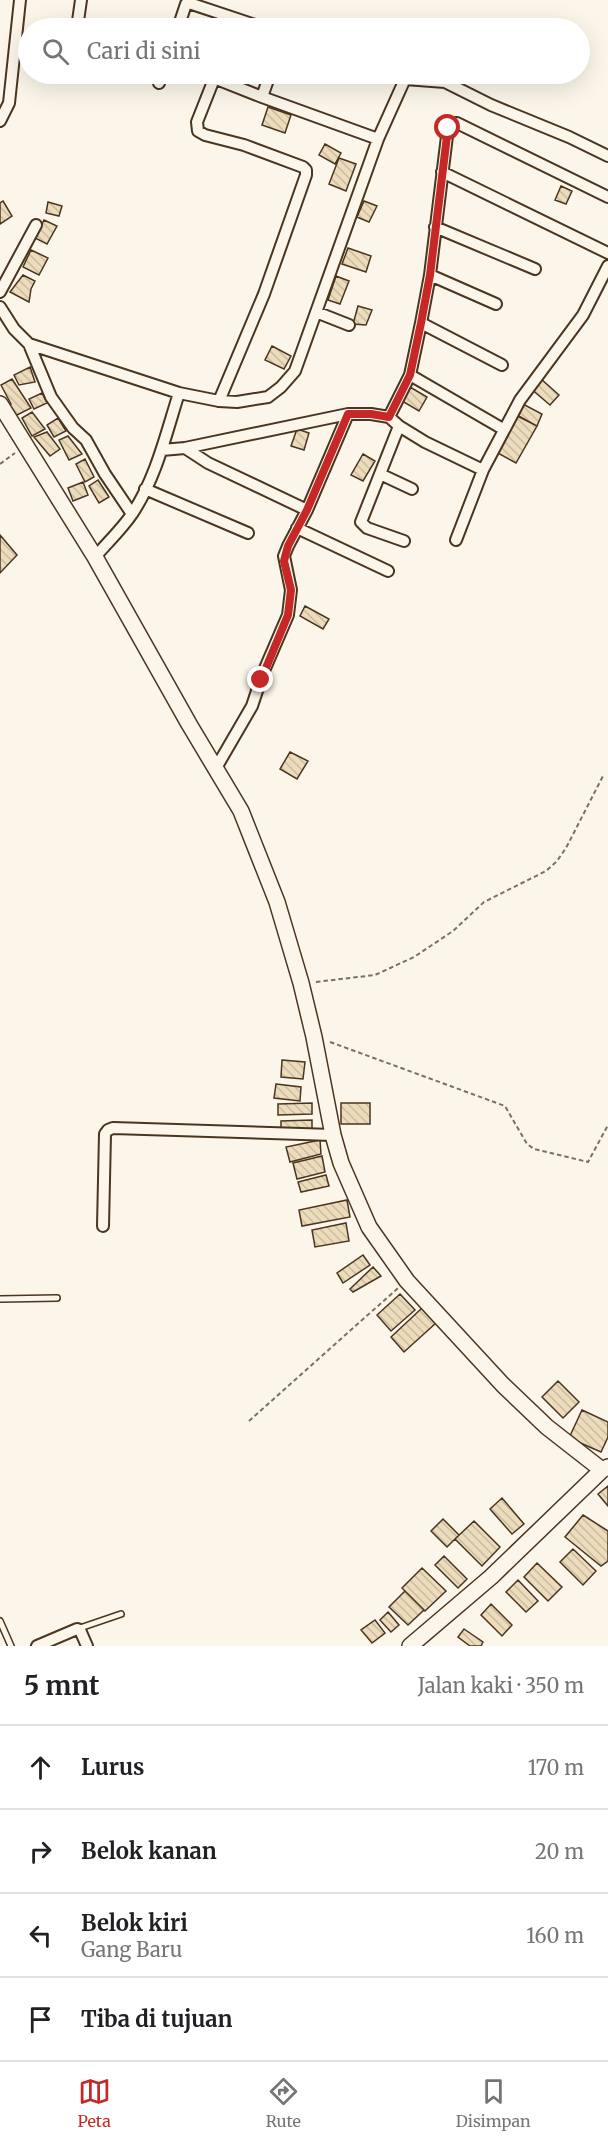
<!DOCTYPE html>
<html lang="id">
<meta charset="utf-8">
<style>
:root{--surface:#fff;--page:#f2f2f2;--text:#202124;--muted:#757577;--line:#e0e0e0;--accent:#c62828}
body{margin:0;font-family:Merriweather,serif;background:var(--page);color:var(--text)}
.stop{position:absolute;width:18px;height:18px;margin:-14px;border:4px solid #c62828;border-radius:50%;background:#fff}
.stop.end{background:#c62828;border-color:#fff;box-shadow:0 2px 6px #0008}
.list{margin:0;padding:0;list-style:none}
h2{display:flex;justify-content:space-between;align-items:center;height:78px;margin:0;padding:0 24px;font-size:26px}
h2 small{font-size:20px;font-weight:400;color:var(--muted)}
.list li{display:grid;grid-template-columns:39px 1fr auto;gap:18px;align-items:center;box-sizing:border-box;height:84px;padding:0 24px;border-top:2px solid var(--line)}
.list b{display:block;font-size:22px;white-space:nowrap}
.list p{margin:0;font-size:20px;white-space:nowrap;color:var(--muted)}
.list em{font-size:20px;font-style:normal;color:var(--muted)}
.icon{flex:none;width:33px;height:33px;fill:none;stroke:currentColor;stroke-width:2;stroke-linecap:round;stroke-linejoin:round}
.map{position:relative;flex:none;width:608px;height:1646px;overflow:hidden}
.search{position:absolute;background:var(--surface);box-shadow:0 6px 24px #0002;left:18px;right:18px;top:18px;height:66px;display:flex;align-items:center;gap:15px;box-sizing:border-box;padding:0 21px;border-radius:33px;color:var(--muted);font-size:22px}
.sheet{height:414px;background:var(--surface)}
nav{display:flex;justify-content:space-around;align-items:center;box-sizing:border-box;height:84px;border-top:2px solid var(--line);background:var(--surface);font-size:16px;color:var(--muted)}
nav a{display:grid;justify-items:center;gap:3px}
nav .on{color:var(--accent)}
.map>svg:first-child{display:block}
.building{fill:url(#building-back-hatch);stroke:#4a3520;stroke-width:1.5}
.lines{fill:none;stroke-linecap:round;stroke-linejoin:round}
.lane-casing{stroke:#4a3520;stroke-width:8}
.street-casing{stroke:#4a3520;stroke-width:14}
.secondary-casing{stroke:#4a3520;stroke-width:18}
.path{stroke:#7f6f5c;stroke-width:2;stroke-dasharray:4.5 3;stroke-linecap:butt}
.lane{stroke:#fbf6e9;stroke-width:5}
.street{stroke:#fbf6e9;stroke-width:10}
.secondary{stroke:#fbf6e9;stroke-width:15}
.route{stroke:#c62828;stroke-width:8}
</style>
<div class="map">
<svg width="608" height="1646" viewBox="0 0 608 1646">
<defs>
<pattern id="building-back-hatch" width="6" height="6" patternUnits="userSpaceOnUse" patternTransform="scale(1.5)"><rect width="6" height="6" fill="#ecdcbc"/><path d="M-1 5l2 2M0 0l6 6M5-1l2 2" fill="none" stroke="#ccbda1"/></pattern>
</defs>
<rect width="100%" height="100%" fill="#fbf6e9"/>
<path class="building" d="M299,74H313L310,81L298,76Z
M268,107L291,115L285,133L262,125Z
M325,144L341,153L335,164L319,155Z
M339,158L356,164L346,191L329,184Z
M561,186L572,191L566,204L555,200Z
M3,201L12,216L0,224V203Z
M364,201L377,206L369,222L357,217Z
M48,202L62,206L59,216L46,213Z
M44,220L57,226L47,244L35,238Z
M348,248L371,256L366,272L342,264Z
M31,250L48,258L39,275L23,267Z
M23,275L35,281L31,289L29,302L10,292Z
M336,276L349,281L340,304L328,300Z
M358,306L372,310L366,325L353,324Z
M272,346L291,356L284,369L265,360Z
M30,367L35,382L19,385L14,375Z
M540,378L559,395L550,405L530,388Z
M12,379L31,408L15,416L9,406L11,404L1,385Z
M410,387L427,397L419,411L402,401Z
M42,393L47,403L34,409L29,399Z
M521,403L542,414L537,426L515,415Z
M32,412L45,429L32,436L22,418Z
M515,414L537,426L516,463L494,451Z
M58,418L66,431L54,437L47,425Z
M297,429L309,433L304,450L291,446Z
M47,432L60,449L50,456L34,437Z
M68,436L82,454L69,460L59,440Z
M363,454L375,461L363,481L351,475Z
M85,459L94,477L85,482L76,464Z
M98,480L109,497L99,503L89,486Z
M83,482L88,495L73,501L68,488Z
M0,535L17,555L0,573Z
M305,606L329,619L323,629L300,616Z
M290,752L308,761L297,779L280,769Z
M282,1060L305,1062L303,1079L281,1077Z
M276,1084L301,1087L300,1101L274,1098Z
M312,1103V1114L278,1115V1104Z
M341,1103H370V1124H341Z
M312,1120V1132L281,1133V1121Z
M320,1140L321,1154L290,1162L286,1147Z
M322,1156L325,1172L297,1179L293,1163Z
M326,1175L329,1186L301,1192L298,1182Z
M347,1200L350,1217L302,1226L299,1210Z
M346,1223L349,1241L315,1247L312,1230Z
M363,1255L370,1265L343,1283L337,1273Z
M373,1267L381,1276L353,1292L350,1289Z
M400,1294L415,1310L391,1331L377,1315Z
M422,1308L436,1323L404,1352L391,1337Z
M558,1381L579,1402L563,1418L542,1397Z
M582,1410L608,1422V1437L601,1452L569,1438Z
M608,1486V1506L598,1494Z
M502,1498L524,1524L512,1534L490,1509Z
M583,1515L608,1531V1561L601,1566L565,1537Z
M443,1519L459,1535L447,1547L431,1531Z
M474,1521L500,1547L482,1566L455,1539Z
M573,1549L596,1571L583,1585L560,1562Z
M444,1556L467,1579L458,1588L435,1565Z
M537,1563L562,1587L548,1601L524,1577Z
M422,1568L446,1591L425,1611L402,1588Z
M518,1580L538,1601L526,1612L506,1592Z
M405,1591L424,1610L408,1625L389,1607Z
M491,1604L512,1625L502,1636L481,1615Z
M388,1612L399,1625L391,1632L380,1620Z
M375,1620L385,1633L372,1643L361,1630Z
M464,1629L483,1642L481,1646H470L458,1637Z"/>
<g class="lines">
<g class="lane-casing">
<path id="lane" d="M0,1299L57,1298
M0,1621L11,1646
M80,1628L121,1614"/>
</g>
<g class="street-casing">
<path id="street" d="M77,28L81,0
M178,28L186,4L189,3L264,28
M216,74L197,122L198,131L205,135L244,145L303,167L306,170V175L264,294L219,401
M270,74L262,97L378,139
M382,74L405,79L445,82L491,105L569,137L608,156
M214,78L262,97
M159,83L162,74
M0,121L9,103L20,0
M442,172L608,253
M435,227L535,269
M430,275L496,304
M0,292L36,225
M0,307L14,329L29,344L179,393L219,401L237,402L268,397L281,387L295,371L378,139L405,79
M316,312L349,325
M421,323L502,365
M29,344L51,397L73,428L86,440L105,474L132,514
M410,375L503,429
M389,417L410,375L421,323L430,275L448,128L451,124L457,123L608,197
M399,426L361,522L367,528L404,541
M185,448L208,463L307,510
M162,450L185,448L348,414H371L389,417L399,426L425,442L483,470L520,400L583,315L608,266
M380,474L412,489
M145,489L248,533
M297,528L388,571
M456,540L483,470
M95,557C107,543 121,530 132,514C156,478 166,434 179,393
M216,768L252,706L263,673L288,615L291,590L284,556L288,546L307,510L348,414
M103,1226L105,1134L108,1130L113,1128L333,1135
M37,1646L77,1629L80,1630L87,1646"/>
</g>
<g class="secondary-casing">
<path id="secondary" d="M0,404L95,557L189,724L241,811L277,902L301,983L314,1037L333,1135L341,1163L369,1227L407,1281L503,1385L547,1427L602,1470
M410,1646L491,1577L602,1470L608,1467"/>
</g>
<path class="path" d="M0,464L15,453
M316,982L375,975L414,957L453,931L484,902L546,871L557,861L566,848L603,776
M330,1042L505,1106L527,1144L534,1149L588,1162L608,1125
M249,1421L398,1288"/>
<use href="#lane" class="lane"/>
<use href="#street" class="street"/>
<use href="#secondary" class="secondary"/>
</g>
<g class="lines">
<path class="route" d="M261,680L288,615L291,590L284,561L288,546L307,510L348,414H371L389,417L410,375L421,323L430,275L448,128"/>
</g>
</svg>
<div class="stop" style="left:448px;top:128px"></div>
<div class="stop end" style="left:261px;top:680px"></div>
<div class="search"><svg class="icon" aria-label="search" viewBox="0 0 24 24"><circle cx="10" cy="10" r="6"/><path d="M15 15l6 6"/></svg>Cari di sini</div>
</div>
<section class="sheet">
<h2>5 mnt<small>Jalan kaki · 350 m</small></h2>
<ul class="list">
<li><svg class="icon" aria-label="ahead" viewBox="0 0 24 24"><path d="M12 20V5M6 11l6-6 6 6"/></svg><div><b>Lurus</b></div><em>170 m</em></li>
<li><svg class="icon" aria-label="right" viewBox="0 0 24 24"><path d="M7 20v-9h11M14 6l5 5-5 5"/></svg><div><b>Belok kanan</b></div><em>20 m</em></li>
<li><svg class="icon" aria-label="left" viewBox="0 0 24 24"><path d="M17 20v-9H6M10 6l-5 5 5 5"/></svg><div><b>Belok kiri</b><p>Gang Baru</p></div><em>160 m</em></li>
<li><svg class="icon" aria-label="arrive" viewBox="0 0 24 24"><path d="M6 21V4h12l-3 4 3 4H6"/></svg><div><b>Tiba di tujuan</b></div></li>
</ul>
</section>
<nav>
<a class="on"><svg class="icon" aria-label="map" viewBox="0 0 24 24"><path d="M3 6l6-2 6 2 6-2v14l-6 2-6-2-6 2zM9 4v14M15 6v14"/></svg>Peta</a>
<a><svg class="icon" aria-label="directions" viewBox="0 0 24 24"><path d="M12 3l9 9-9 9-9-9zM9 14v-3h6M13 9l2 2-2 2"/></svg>Rute</a>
<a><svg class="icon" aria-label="saved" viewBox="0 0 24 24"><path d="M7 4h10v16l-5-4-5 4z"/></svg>Disimpan</a>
</nav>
